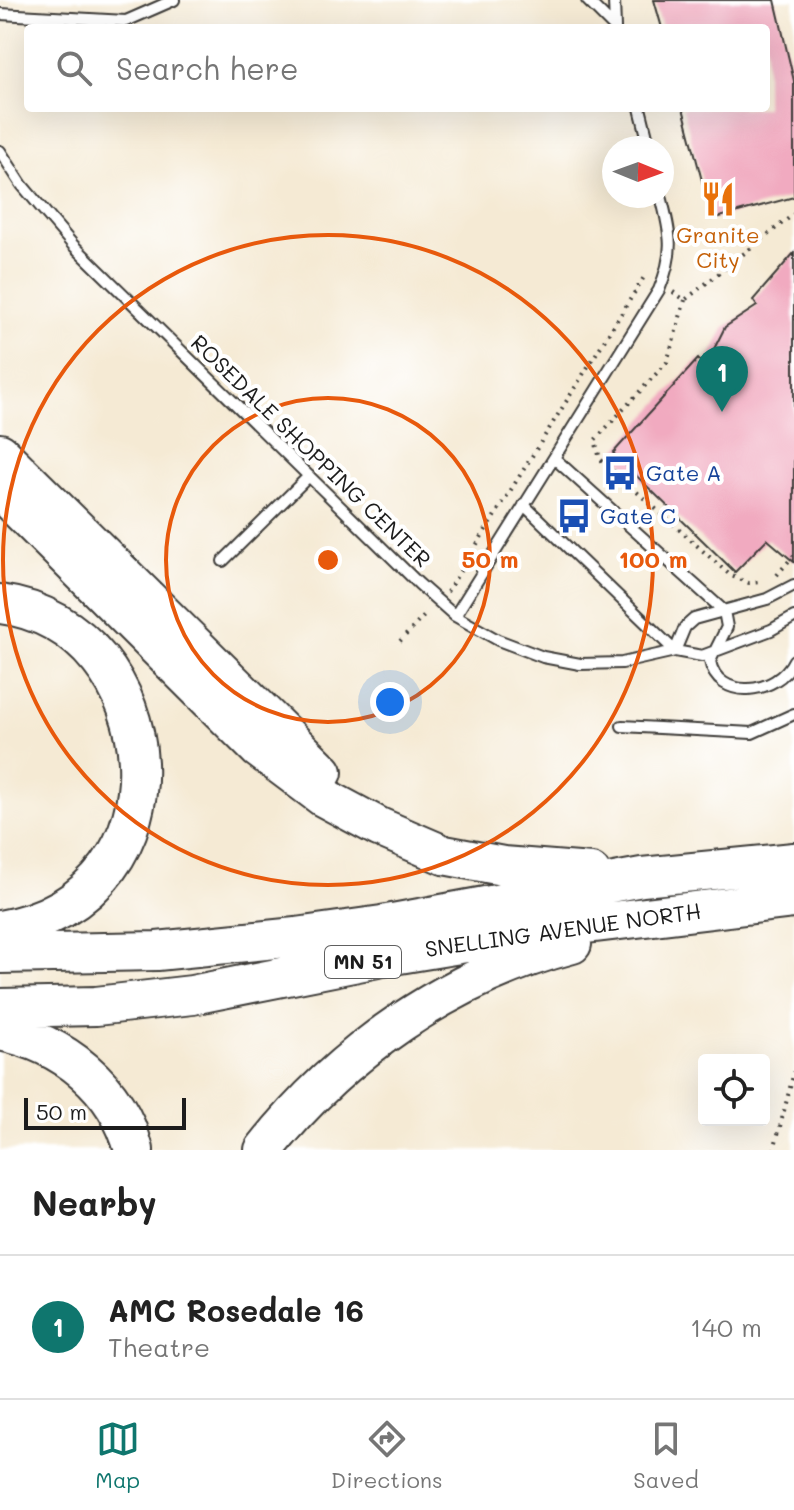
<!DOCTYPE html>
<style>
:root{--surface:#fff;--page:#f2f2f2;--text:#222;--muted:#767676;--line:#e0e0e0;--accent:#0f766e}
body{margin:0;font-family:Mali,sans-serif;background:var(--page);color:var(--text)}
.controls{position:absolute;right:24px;bottom:24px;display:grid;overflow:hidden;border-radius:8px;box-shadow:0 8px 32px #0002}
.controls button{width:72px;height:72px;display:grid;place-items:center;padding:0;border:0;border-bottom:2px solid var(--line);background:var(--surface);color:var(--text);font:40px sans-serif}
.compass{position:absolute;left:602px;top:136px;width:72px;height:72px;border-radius:50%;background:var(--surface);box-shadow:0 8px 32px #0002;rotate:91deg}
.scale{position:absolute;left:24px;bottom:20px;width:162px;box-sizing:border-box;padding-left:8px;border:4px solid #1c1c1c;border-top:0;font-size:22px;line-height:28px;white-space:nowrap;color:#1c1c1c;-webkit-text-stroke:6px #fff;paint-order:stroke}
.you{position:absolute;left:390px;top:702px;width:28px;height:28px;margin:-20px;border:6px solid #fff;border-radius:50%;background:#1a73e8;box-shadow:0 0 0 12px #1a73e833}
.badge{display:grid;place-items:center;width:52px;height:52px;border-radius:50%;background:var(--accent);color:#fff;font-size:26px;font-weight:700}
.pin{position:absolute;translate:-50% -66px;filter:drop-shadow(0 2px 4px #0008)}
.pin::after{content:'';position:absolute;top:42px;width:28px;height:24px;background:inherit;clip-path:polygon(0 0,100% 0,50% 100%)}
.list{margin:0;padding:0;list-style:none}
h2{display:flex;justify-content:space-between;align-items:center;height:104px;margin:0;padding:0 32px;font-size:34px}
h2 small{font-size:26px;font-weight:400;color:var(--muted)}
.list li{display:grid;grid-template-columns:52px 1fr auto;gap:24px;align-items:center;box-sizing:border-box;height:144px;padding:0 32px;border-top:2px solid var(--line)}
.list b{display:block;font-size:30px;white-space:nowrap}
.list p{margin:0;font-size:26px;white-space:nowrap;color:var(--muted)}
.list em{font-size:26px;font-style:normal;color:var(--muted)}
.icon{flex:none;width:44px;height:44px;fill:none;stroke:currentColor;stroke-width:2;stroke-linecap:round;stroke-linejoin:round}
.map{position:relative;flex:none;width:794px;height:1150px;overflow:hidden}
.search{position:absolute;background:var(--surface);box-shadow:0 8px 32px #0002;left:24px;right:24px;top:24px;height:88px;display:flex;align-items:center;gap:20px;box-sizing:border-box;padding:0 28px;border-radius:8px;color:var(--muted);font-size:30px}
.sheet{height:248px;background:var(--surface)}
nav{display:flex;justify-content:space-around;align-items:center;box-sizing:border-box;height:112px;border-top:2px solid var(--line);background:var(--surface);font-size:22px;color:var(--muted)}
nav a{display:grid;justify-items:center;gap:4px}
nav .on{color:var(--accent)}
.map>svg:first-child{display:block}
.building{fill:#f1aac0}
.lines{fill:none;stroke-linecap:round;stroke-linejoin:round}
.lane-casing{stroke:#3d3b38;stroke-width:14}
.highway-casing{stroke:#3d3b38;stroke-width:42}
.path{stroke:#3d3b38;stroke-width:4;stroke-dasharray:2 6;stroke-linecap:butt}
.lane{stroke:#fff;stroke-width:10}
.highway{stroke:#fff;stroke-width:38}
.ring{fill:none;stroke:#e8590c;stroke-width:4}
.labels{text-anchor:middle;stroke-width:8;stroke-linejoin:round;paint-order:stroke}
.shield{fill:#fff;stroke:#606060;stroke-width:2}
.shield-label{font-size:20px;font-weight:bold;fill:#1c1c1c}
.food-label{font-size:22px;fill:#c56008;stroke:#fff}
.street-label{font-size:22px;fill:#1c1c1c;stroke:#fff}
.transit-label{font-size:22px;fill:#164399;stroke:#fff;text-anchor:start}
.centre{fill:#e8590c;stroke:#fff;stroke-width:4}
.ring-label{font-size:24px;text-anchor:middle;font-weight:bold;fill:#e8590c;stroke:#fff;stroke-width:8;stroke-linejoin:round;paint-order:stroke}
</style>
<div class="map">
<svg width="794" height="1150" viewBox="0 0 794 1150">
<rect width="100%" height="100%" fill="#fff"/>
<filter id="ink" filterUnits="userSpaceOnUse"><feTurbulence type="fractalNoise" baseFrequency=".0125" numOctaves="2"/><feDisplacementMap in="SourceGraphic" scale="16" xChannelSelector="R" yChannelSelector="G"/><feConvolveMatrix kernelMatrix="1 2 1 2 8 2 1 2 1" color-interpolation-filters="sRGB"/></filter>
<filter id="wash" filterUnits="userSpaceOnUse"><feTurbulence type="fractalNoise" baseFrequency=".006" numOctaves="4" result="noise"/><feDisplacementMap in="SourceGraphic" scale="32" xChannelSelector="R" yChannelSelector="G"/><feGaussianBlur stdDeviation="1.8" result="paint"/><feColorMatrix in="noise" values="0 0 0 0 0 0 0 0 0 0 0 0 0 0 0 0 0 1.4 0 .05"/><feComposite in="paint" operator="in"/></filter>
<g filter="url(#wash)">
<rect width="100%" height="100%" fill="#f5ead4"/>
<g id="blocks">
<path class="building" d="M654,0H775L794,81V197L712,219L683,108H766V28H662Z
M794,253V562L767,539L735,572L613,453L698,359L705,367L725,327L757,306L753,300Z"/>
</g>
</g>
<g filter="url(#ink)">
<use href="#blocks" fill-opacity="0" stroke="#3d3b38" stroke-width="2"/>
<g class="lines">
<g class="lane-casing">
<path id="lane" d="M587,0L615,28
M614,0L615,28
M0,14L126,21L174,0
M640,108L650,148
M0,151L22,185L73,245L419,584L455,616L498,640L543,657L580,664L622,663L675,651L702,656L771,630L794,617
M554,458L724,611L727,627L710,661C717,701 777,696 794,660
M524,505L675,651
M223,561L309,476
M455,616L659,290C675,252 671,235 661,196
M675,651L685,627L694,619L767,599L794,585
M622,726L752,733L794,714"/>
</g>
<g class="highway-casing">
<path id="highway" d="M0,453L323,772
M0,491L259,749L323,797L379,827L444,855L503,866L591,873
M0,604C169,626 199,896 0,930
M0,954L157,951L296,937L382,925L642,877L794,862
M0,1008L96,1006L192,995L393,955L562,927L794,899
M0,1031C63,1043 117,1086 134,1150
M264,1150C341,1052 450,976 572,944"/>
</g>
<path class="path" d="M673,292L685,300L794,214
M685,300L667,362L595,440L600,459L731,576L749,583L762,582
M777,575L794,555
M447,592L646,274
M400,641L427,613
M774,1150L794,1072"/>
<use href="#lane" class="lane"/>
<use href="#highway" class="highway"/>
</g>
</g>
<g class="ring">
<circle cx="328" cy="560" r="162"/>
<circle cx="328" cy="560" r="325"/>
</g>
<defs>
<g id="restaurant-bare" transform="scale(2.76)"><path d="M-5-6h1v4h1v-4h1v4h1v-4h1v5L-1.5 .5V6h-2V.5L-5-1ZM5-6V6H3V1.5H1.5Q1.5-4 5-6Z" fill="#e8710a" stroke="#fff" stroke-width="2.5" paint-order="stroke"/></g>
<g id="bus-bare" transform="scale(2.76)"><path d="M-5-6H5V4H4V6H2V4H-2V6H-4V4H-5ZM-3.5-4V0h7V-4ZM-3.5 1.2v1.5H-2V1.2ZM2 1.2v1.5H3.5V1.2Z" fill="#1a4fb4" stroke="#fff" stroke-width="2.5" paint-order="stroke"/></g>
</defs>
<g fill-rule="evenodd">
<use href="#restaurant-bare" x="718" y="199"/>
<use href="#bus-bare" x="620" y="473"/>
<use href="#bus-bare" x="574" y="516"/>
</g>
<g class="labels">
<rect class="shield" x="325" y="946" width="76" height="32" rx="6"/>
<g class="shield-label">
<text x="363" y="969">MN 51</text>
</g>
<g class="food-label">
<text x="718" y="243">Granite<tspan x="718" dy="25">City</tspan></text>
</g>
<g class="street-label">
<text transform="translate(311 451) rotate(44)" y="8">ROSEDALE SHOPPING CENTER</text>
<text transform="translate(563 930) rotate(-8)" y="8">SNELLING AVENUE NORTH</text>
</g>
<g class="transit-label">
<text x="646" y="481">Gate A</text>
<text x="600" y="524">Gate C</text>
</g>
</g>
<circle cx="328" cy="560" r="12" class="centre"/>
<g class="ring-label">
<text x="490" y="568">50 m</text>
<text x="653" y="568">100 m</text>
</g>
</svg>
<div class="controls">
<button><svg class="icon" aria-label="locate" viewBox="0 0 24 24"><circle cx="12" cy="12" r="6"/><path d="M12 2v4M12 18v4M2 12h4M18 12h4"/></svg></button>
</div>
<svg class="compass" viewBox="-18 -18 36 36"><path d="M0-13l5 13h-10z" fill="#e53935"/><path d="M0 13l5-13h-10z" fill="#767676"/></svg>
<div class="scale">50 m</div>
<div class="you"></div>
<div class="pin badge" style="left:722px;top:412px">1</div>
<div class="search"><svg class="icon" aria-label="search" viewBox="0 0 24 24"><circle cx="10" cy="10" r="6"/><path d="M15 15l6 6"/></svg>Search here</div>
</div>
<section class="sheet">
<h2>Nearby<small></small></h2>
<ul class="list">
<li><span class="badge">1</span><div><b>AMC Rosedale 16</b><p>Theatre</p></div><em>140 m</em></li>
</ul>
</section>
<nav>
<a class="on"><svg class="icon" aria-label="map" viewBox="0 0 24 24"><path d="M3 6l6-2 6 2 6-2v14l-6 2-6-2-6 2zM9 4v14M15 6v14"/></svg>Map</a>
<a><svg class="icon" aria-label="directions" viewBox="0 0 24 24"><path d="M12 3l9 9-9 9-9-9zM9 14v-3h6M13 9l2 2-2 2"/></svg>Directions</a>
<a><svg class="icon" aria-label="saved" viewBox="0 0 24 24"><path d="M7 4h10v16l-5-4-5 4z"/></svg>Saved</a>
</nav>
